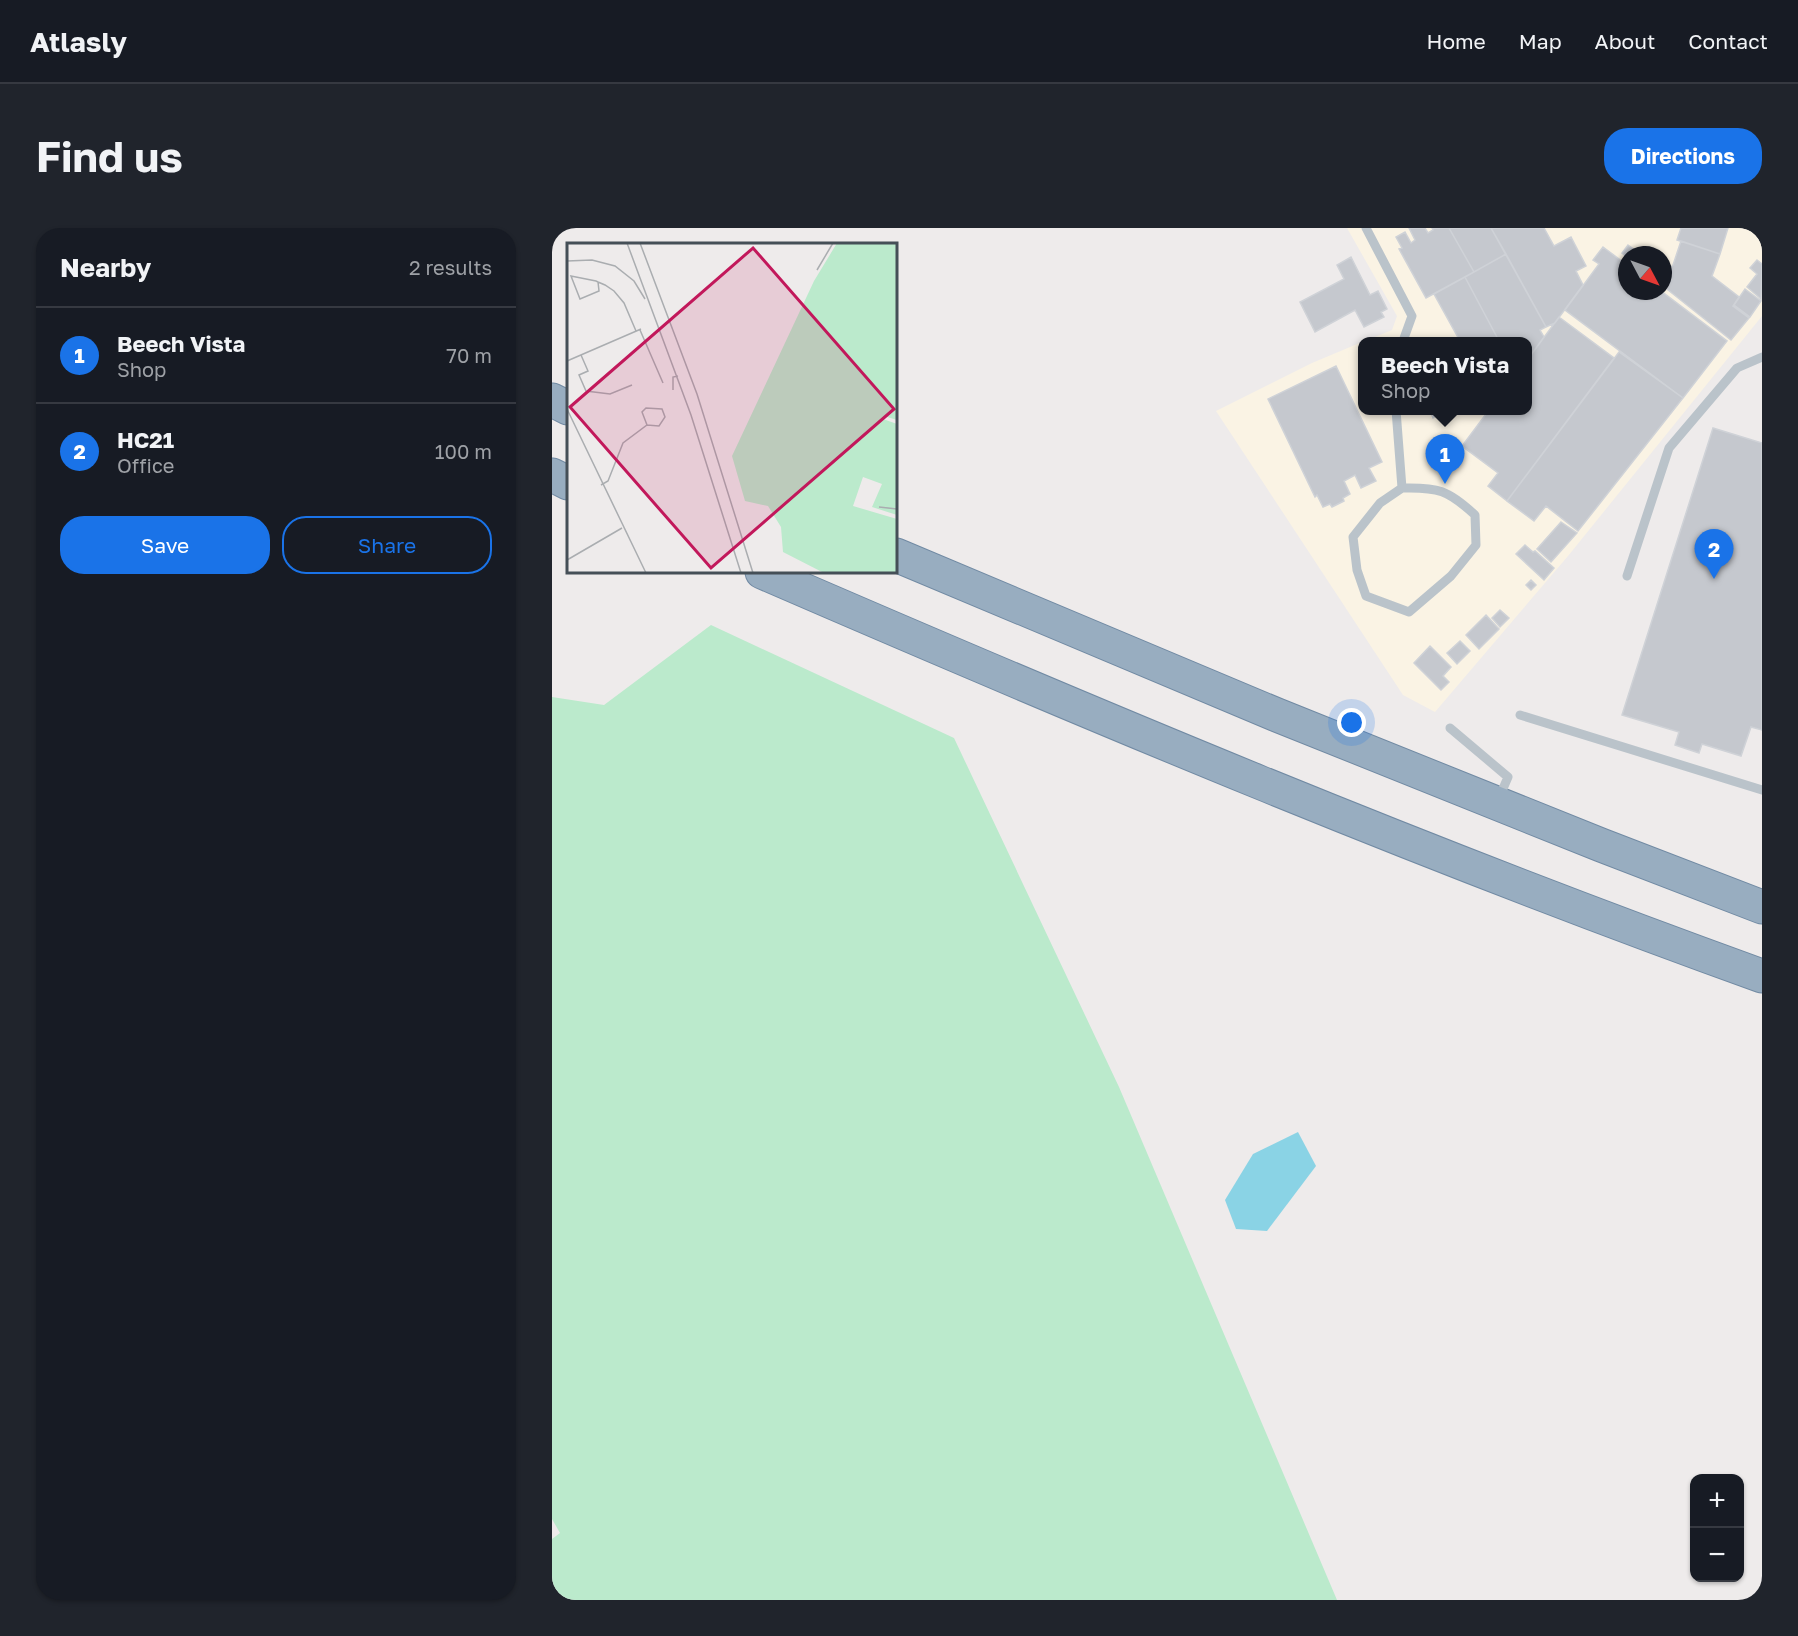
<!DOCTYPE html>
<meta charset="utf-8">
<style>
:root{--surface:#171b24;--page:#20242c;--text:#f1f3f6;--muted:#9ea1a6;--line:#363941;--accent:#1a73e8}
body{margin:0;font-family:"Golos Text",sans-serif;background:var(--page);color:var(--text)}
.controls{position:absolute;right:18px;bottom:18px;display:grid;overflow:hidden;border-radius:12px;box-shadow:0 2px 4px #0004}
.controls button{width:54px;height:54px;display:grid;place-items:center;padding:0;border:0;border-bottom:2px solid var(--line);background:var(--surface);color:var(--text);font:30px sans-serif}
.compass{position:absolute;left:1066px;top:18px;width:54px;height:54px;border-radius:50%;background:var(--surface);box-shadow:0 2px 4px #0004;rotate:131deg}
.you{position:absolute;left:800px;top:495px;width:21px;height:21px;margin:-15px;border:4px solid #fff;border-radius:50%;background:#1a73e8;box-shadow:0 0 0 9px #1a73e833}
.badge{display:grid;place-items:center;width:39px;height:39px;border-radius:50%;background:var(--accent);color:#fff;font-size:20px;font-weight:700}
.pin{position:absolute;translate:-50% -50px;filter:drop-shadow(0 2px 3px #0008)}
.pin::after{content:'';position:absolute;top:32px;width:21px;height:18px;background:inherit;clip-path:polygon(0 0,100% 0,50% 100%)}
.popup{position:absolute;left:806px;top:109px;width:174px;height:78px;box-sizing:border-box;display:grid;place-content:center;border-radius:12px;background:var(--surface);filter:drop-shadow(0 2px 4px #0005);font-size:20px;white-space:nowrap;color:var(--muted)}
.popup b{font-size:22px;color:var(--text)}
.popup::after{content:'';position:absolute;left:50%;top:100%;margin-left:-12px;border:12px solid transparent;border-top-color:var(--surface)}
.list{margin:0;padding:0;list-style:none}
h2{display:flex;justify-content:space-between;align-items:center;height:78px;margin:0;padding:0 24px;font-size:26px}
h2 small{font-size:20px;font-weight:400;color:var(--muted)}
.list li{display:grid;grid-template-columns:39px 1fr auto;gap:18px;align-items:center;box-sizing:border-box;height:96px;padding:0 24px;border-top:2px solid var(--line)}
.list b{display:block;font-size:22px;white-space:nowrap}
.list p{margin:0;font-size:20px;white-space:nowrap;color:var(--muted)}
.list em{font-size:20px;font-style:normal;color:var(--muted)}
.actions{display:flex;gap:12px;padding:18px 24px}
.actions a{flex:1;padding:14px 0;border:2px solid var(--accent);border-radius:24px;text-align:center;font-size:21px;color:var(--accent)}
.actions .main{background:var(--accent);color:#fff}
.map{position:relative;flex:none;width:1210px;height:1372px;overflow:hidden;border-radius:24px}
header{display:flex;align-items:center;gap:36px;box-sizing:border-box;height:84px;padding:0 30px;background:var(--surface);border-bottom:2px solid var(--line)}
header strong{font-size:28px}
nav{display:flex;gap:33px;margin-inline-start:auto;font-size:21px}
.intro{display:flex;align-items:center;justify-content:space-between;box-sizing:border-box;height:144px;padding:0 36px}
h1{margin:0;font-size:42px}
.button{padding:15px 27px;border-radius:24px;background:var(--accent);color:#fff;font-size:21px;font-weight:700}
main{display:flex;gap:36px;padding:0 36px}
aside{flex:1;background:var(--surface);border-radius:24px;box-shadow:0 2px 4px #0004}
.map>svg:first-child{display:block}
.commercial{fill:#faf3e4;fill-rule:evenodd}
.green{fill:#bbeacc}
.water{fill:#8ad3e5}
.building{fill:#c5c8ce;stroke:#cfd2d7;stroke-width:1.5}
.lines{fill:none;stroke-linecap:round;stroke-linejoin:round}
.trunk-casing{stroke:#718aa3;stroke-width:35}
.service{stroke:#bac3ca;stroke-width:9}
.trunk{stroke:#98adc0;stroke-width:33}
.inset-road{fill:none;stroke:#aaadb0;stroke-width:1.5}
.view{fill:#c2185b;fill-opacity:0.15;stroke:#c2185b;stroke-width:3}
.inset-edge{fill:none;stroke:#454f57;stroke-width:3}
</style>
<header>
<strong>Atlasly</strong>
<nav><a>Home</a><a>Map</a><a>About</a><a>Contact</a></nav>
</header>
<div class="intro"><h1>Find us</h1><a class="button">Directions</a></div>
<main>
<aside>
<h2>Nearby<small>2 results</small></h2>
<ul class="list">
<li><span class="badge">1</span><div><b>Beech Vista</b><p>Shop</p></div><em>70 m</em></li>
<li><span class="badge">2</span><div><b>HC21</b><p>Office</p></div><em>100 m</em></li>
</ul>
<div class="actions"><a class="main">Save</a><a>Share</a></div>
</aside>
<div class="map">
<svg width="1210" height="1372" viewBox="0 0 1210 1372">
<rect width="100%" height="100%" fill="#eeebeb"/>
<path class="commercial" d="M795,0H1190L1210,6V88L1016,328L883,484L851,467L664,183L760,135L810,114V182H976V113H813L840,102L845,88ZM1075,27H1111V63H1075Z"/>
<path class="green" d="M159,397L402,510L567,859L785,1372H0V1311L8,1305L0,1291V469L52,477Z"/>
<path class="water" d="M746,904L764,938L715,1003L684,1001L673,972L701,926Z"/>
<path class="building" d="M857,0H873L876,5L881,2L880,0H897L922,44L874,70L847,21L850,20L844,9L853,4L859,15L863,12Z
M897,0H939L954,26L922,44Z
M939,0H992L1002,18L1019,9L1034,38L1024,43L1031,57L1003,95L994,99Z
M1129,0H1176L1168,26L1125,12Z
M1129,13L1168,26L1160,48L1187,69L1181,78L1197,90L1179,112L1111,58V49L1121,37Z
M1076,17L1090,27H1075V29L1070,25Z
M1051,19L1075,37V63H1109L1175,113L1131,170L1013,82L1047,36L1041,32Z
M954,26L994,99L988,102L992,109L976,131V113H947L913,49Z
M799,29L818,67L826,63L835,81L829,84L832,89L812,99L803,82L763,104L748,74L792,51L785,37Z
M1205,32L1210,36L1209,71L1195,59L1205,46L1198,40Z
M913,49L947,113H908L882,66Z
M1193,61L1209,73L1198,89L1182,77Z
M1007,89L1062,130L955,273L936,258L946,245L910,218L937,182H976V131Z
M1067,124L1131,170L1026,303L994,278L982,293L955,273Z
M784,138L830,234L817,240L824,253L809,260L803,247L792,253L798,266L791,270L792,273L780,279L778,276L771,279L765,267L763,269L716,171Z
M878,182H895L881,190Z
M1161,200L1210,215V502L1199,499L1189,528L1150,516L1147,525L1123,517L1127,504L1070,487Z
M1009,294L1025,305L999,334L985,321Z
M973,317L981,324L983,323L1002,340L992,352L964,326Z
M979,352L984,357L979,362L974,357Z
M948,382L957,390L948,399L940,390Z
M934,387L947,401L927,421L914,407Z
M908,413L918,423L905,436L895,425Z
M878,418L899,439L891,448L897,454L889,462L862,435Z"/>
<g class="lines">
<g class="trunk-casing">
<path id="trunk" d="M0,172L16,180
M0,247L16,255
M344,327L725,487L1049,617L1210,679
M210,344C540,487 871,626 1210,748"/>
</g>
<path class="service" d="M814,0L860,88L851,113
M844,182L850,260
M850,260C886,259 896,262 923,287L924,317L899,348L857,384L814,368L805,342L801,309L828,275Z
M1075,348L1117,220L1185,140L1210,129
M968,487L1210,562
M898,500L956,549L947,570"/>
<use href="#trunk" class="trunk"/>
</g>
<g transform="translate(15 15)">
<rect width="330" height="330" fill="#eeebeb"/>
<path d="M270,0H330V177L317,173L316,176L330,181V272L305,264L315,241L296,234L286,263L330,276V330H257L216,309L214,284L201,263L178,258L165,213L247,38Z" fill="#bbeacc"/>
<path class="inset-road" d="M60,0L124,172L174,330M73,0L130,151L186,330M0,18L25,17L48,23L67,38L78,56M250,27L266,0M31,39L32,48L13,56L4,33L29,38L31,39L38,42L47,48L57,60L69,88M73,87L96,140M14,112L21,128L12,132L19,148L43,151L65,142M0,118L74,86M106,147V134L111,133M0,166L79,330M34,242L41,238L56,200L80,182L92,183L98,174L95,166L79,165L75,169L80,182M312,264L330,266M0,317L55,285"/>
<path class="view" d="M186,5L327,166L144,325L3,164Z"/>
<rect width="330" height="330" class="inset-edge"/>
</g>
</svg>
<div class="controls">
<button>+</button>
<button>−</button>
</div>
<svg class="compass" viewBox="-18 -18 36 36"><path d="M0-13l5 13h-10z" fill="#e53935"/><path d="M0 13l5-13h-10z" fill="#9ea1a6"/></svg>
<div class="you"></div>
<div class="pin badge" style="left:893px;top:256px">1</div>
<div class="popup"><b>Beech Vista</b>Shop</div>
<div class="pin badge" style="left:1162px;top:351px">2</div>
</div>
</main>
